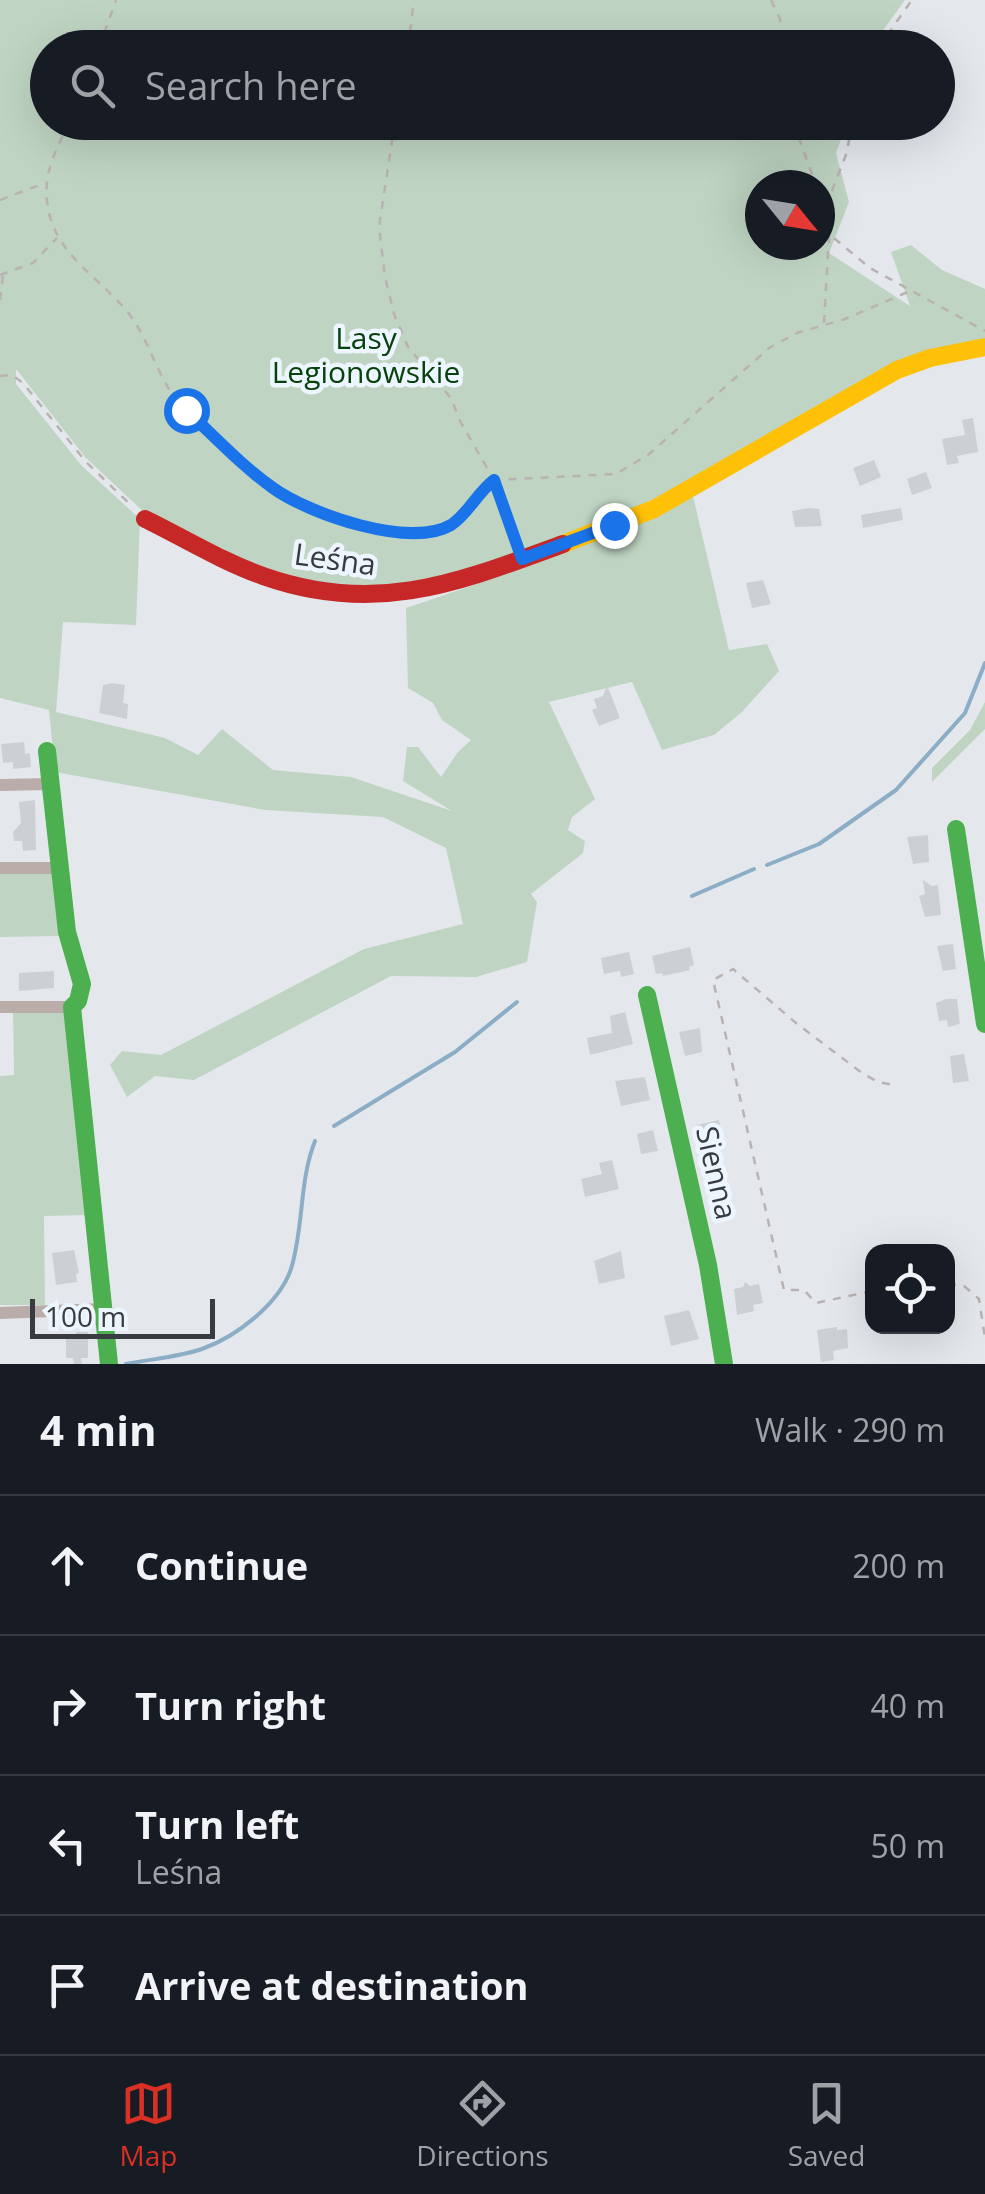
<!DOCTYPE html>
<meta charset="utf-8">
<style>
:root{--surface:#171b24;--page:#20242c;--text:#f1f3f6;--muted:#9ea1a6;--line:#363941;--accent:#d93025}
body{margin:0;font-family:"Open Sans",sans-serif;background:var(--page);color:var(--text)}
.controls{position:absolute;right:30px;bottom:30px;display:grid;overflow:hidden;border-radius:20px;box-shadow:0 10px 40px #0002}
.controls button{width:90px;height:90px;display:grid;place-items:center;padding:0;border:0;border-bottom:2px solid var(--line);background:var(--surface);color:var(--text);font:50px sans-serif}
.compass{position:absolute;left:745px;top:170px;width:90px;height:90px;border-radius:50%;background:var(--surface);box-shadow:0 10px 40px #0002;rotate:120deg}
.scale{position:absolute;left:30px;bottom:25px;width:185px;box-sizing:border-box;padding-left:10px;border:5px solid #383b3f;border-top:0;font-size:28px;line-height:35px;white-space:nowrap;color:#383b3f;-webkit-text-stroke:8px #edf5fe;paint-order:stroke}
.stop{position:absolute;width:30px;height:30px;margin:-22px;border:8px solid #1a73e8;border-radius:50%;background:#fff}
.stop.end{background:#1a73e8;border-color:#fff;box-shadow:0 2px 10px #0008}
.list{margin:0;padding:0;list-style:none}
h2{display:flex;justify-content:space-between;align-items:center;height:130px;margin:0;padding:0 40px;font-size:42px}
h2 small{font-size:32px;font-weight:400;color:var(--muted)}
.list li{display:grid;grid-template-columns:65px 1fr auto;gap:30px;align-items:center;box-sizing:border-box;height:140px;padding:0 40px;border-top:2px solid var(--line)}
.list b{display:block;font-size:38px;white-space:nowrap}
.list p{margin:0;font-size:32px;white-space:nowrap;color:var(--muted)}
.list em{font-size:32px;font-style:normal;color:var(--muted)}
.icon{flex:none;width:55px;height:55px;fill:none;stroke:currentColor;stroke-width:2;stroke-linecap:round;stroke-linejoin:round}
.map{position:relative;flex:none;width:985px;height:1364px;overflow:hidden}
.search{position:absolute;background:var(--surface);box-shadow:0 10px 40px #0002;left:30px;right:30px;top:30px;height:110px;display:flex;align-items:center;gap:25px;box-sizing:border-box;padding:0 35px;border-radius:55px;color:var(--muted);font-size:38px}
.sheet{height:690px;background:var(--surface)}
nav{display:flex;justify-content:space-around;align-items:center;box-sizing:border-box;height:140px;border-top:2px solid var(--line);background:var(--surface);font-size:28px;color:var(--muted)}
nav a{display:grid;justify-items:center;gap:5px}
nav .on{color:var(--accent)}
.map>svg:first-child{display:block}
.green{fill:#bfd4c2;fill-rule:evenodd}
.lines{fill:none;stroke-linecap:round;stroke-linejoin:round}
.stream{stroke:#8badc5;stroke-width:4}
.building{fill:#ccd0d3}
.path{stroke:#b9b2b2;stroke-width:2.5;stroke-dasharray:8 8;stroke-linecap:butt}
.street{stroke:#baaca8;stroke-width:12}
.fast{stroke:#4caf50;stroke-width:18}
.slow{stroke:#ffc107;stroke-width:18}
.jam{stroke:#c62828;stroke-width:18}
.route{stroke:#1a73e8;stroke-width:12}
.labels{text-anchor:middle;stroke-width:9;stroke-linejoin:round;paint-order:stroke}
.park-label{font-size:30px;fill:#07410c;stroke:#edf5fe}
.street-label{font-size:30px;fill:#383b3f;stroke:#edf5fe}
</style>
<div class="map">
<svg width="985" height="1364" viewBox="0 0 985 1364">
<rect width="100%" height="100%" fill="#e4e8ed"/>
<path class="green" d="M0,0H905L884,29L876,47L48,48V122L847,123L836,153L849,202L829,253L910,306L891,252L911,245L942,270L985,289V341L905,371L642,509L455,578L393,591H340L257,572L148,516L86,458L16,369V384L81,465L140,519L136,625L63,622L56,712L165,738L198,755L222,729L273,770L351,777L452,811L403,781L407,747H418L441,777L458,752L471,740L442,720L433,703L408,688L406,608C504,575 601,541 693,496L729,650L767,644L779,671L742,712L714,735L662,750L632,682L549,702L595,799L572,817L568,830L585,841L583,853L531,894L537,902L527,962L476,977L391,976L194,1080L155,1076L127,1097L110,1065L122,1051L161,1055L364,949L463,924L446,848L383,817L265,810L55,772L49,710L0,698ZM760,185H820V245H760Z
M985,702V729L932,782V768L970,730Z
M50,872L54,875L59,936L0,937V873Z
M67,1011L87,1215L44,1216L45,1305H0V1076L14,1075L13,1012Z"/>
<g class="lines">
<path class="stream" d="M767,865L819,844L896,790L965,713L985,663
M692,896L754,869
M334,1126L455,1052L517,1002
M126,1364C151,1359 179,1357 202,1349C236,1337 279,1304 291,1269C304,1227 299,1181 315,1141"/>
</g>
<path class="building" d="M973,418L978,452L957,456L959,463L947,465L942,439L965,435L962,420Z
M874,460L881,477L860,486L853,468Z
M926,472L932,488L912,495L907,479Z
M809,508L819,509L822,526L795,527L792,511Z
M901,508L903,520L863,528L861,515Z
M763,580L771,604L752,608L746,583Z
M112,683L125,685L123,703L128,704L127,719L99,713L103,685Z
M607,685L620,718L599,726L592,710L597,708L594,699L603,696Z
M24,742L25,754L30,753L31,767L13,769V762L3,763L1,744Z
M35,800L36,850L23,851L22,841H14L13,832L21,823L19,802Z
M928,835L929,862L913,864L907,837Z
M923,880L932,886L938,885L941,915L925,917L919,896L925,894Z
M953,944L956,969L943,971L937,946Z
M690,947L694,965L689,967L690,970L663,976L662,973L656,974L652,956Z
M629,952L634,974L621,977L620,971L604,974L601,958Z
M54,971V988L19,991V973Z
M946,999H957L960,1024L948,1027L947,1020L939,1021L936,1003Z
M625,1012L633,1044L590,1055L587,1038L612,1033L610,1016Z
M700,1028L702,1052L685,1056L679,1032Z
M964,1054L969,1081L953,1083L950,1056Z
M645,1077L650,1100L621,1106L615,1081Z
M719,1120L724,1143L703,1149L697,1125Z
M653,1130L658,1151L641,1154L637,1134Z
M612,1160L619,1189L585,1197L581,1179L602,1174L599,1163Z
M74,1250L79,1273L76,1274L77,1282L56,1285L52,1253Z
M621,1251L625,1278L599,1284L594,1261Z
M745,1282L750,1286L759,1284L763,1303L753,1305L754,1311L737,1315L734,1289L743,1287Z
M689,1310L699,1339L671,1346L664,1316Z
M837,1327V1330L847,1329L848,1348L833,1351L834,1360L821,1362L817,1330Z
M76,1332H88V1358H81L82,1364H74L73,1358H66V1337H76Z"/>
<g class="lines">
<path class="path" d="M771,0L780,19V48
M99,48L116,0
M408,48L414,0
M878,48L912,0
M70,122C55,151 42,175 48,208C56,254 97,276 125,309C147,334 154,368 173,395C197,427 268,492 305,508C323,515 345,519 364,524C382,529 405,536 423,533C459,528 468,500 494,480L616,474L648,455L769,348L797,333L845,319L910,291
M395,122L379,227L385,277L394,314L408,347L451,398L460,421L494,480L516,545
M793,122L816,185
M820,194L826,208L829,234L870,268L985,331
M0,200L45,183
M826,206L847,152L852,122
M0,275L33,263L57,238
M0,300L3,275
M824,323L829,236
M0,376L12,375L23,383L86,462L133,507
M948,1284L964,1286L979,1299L985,1338
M872,1291L816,1303L804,1290H784L713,980L733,969L796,1023L862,1073L878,1082L894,1085"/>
<path class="street" d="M0,785L50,784
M0,868H60
M0,1007H72
M0,1313L103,1309"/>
<path class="fast" d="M47,751L67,932L82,984L78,1001L72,1007L109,1364
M956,829L985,1024
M647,995L708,1265L724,1364"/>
<path class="slow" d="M563,544L654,509L897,370L930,358L985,347"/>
<path class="jam" d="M145,519C184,538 223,562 263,576C376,616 457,583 563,544"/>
</g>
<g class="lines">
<path class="route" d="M186,410C215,437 242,466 273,488C309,514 410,549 451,525C468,514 477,493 494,480L522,559L614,525"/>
</g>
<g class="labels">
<g class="park-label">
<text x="366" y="349">Lasy<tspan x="366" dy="34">Legionowskie</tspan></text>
</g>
<g class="street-label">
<text transform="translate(335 560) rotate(8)" y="10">Leśna</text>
<text transform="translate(716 1173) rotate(77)" y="10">Sienna</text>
</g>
</g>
</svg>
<div class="controls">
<button><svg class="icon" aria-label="locate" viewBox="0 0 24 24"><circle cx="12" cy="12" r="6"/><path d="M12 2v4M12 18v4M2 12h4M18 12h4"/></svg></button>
</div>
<svg class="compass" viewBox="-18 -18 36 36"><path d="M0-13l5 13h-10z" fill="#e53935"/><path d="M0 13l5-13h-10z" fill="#9ea1a6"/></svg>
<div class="scale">100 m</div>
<div class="stop" style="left:186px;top:410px"></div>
<div class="stop end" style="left:614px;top:525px"></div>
<div class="search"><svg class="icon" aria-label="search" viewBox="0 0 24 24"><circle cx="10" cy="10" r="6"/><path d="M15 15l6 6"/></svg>Search here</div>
</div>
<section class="sheet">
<h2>4 min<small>Walk · 290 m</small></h2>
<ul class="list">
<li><svg class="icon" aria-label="ahead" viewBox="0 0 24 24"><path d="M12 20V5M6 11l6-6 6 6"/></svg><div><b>Continue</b></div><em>200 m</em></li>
<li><svg class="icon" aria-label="right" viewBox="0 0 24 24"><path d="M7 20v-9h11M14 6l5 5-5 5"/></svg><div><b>Turn right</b></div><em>40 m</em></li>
<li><svg class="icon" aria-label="left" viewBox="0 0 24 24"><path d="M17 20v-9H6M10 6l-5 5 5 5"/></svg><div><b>Turn left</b><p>Leśna</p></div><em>50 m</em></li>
<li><svg class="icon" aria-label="arrive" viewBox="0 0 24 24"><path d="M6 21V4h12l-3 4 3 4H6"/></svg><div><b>Arrive at destination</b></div></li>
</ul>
</section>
<nav>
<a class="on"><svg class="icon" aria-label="map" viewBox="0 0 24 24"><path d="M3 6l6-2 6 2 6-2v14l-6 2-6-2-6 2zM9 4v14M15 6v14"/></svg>Map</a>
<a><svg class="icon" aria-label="directions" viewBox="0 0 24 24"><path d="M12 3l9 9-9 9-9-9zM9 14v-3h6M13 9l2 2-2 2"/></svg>Directions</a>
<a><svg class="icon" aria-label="saved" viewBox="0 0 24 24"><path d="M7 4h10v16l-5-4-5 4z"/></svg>Saved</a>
</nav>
